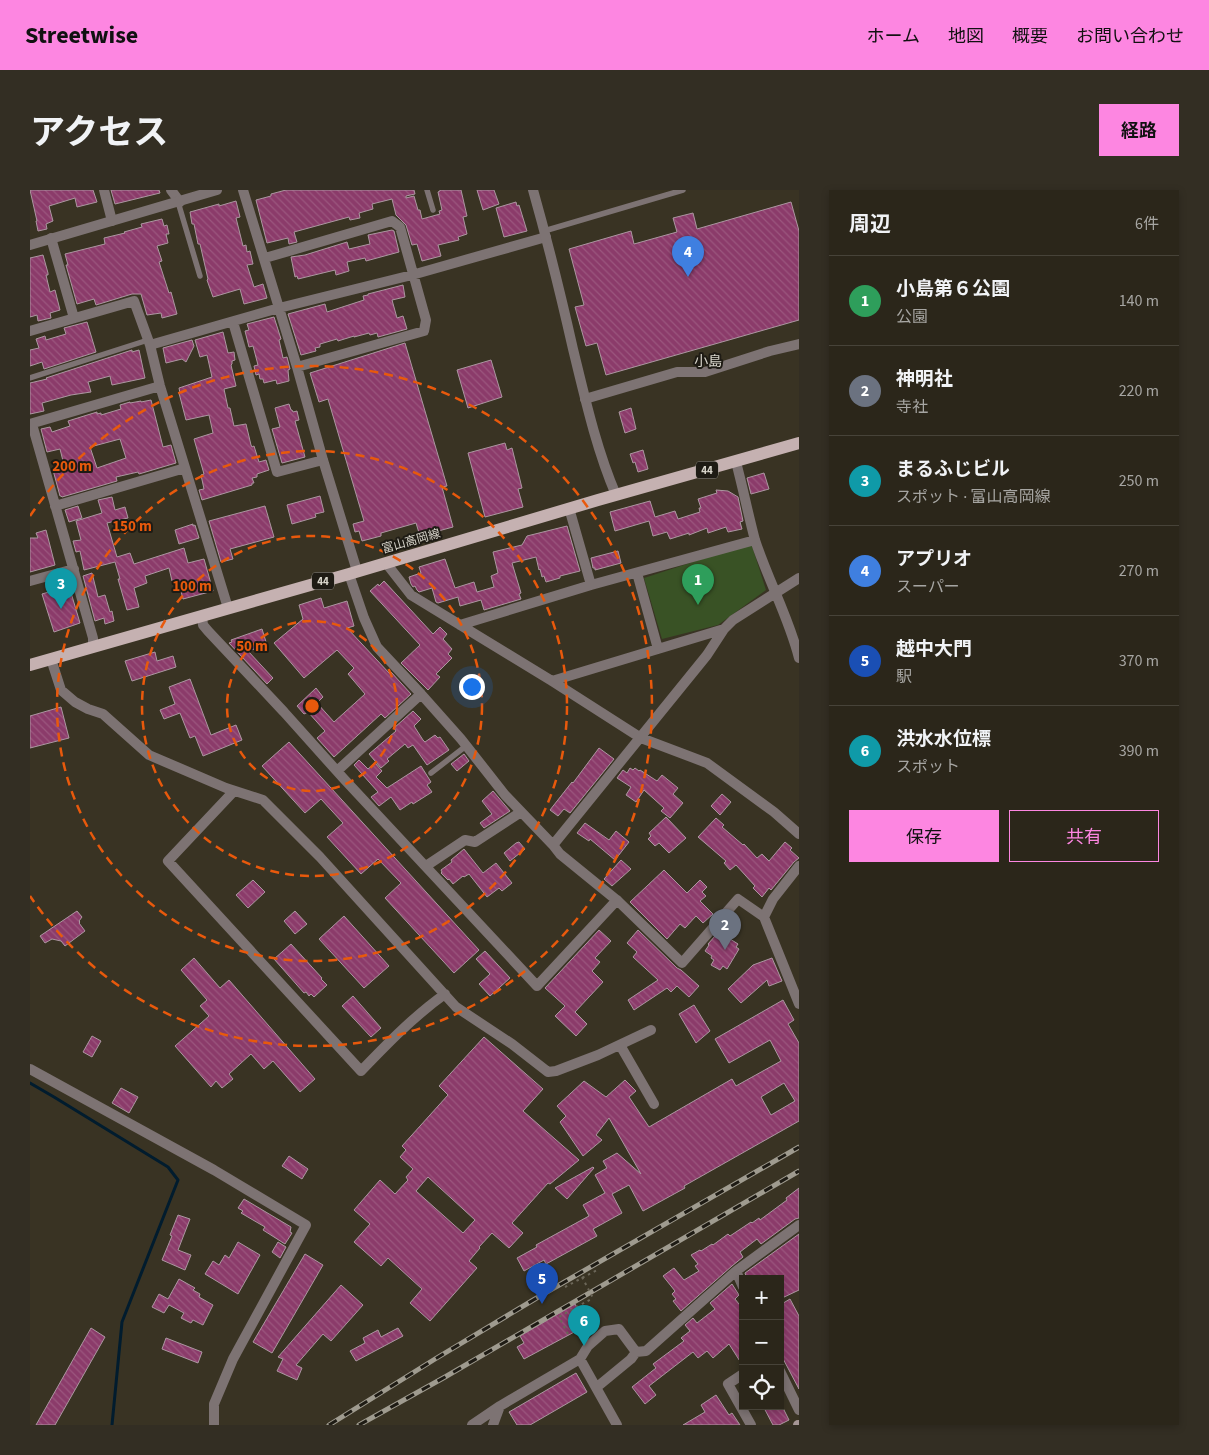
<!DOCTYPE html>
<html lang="ja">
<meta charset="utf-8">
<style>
:root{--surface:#2b261a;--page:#332e23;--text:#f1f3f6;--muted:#a6a5a2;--line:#474339;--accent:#fd86e1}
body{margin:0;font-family:"Source Sans 3","Noto Sans JP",sans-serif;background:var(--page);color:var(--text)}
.controls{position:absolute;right:15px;bottom:15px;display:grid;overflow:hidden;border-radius:0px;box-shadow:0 2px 8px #0003}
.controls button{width:45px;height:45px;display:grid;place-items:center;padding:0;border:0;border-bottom:1px solid var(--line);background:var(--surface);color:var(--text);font:25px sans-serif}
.you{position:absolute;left:441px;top:496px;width:18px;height:18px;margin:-12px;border:4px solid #fff;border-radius:50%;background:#1a73e8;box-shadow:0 0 0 8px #1a73e833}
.badge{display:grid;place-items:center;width:32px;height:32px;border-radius:50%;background:var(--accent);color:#fff;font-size:16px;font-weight:700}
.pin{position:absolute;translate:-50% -41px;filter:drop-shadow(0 1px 2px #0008)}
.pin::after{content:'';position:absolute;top:26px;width:18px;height:15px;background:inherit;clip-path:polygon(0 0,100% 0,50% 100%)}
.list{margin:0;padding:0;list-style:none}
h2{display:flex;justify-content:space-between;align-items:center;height:65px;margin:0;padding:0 20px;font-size:21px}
h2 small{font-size:16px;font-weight:400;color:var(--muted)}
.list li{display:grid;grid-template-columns:32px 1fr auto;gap:15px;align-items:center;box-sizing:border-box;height:90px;padding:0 20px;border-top:1px solid var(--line)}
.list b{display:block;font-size:19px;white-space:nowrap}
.list p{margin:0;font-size:16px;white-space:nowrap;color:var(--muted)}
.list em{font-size:16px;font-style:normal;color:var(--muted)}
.actions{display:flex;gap:10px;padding:15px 20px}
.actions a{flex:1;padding:11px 0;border:1px solid var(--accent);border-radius:0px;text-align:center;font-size:18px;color:var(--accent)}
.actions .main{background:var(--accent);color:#111}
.icon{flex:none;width:28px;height:28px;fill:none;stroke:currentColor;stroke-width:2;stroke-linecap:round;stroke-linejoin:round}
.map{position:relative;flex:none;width:769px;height:1235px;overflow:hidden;border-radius:0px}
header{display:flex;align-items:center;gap:30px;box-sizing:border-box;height:70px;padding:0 25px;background:var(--accent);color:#111}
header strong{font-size:24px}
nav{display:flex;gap:28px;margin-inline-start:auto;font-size:18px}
.intro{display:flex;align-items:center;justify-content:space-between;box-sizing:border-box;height:120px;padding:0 30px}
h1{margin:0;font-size:35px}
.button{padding:12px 22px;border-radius:0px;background:var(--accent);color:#111;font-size:18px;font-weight:700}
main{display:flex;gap:30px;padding:0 30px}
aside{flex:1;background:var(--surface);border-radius:0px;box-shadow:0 2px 8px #0003}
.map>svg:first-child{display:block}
.green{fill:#395225}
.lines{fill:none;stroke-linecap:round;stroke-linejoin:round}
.stream{stroke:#011c2e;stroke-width:3}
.building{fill:url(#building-back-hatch);stroke:#ac97a1;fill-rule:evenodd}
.path{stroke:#6c6759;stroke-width:2;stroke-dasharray:2.5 4;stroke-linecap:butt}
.service{stroke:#7d7373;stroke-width:5.5}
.minor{stroke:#7d7373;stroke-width:10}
.tertiary{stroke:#7d7373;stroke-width:10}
.secondary{stroke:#a69696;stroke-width:10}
.primary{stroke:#c5b1b1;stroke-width:12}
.rail-casing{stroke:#9f9b8f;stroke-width:5}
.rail{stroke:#1e1b14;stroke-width:3;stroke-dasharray:9;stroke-linecap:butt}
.path-bridge{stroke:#6c6759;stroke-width:2;stroke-dasharray:2.5 4;stroke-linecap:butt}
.ring{fill:none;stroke:#e8590c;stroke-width:2.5;stroke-dasharray:9 6}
.labels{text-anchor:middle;stroke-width:4;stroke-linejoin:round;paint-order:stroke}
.shield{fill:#1e1b14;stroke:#a09d94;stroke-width:1}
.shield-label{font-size:11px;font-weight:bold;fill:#d8d5cb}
.street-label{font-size:12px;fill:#d8d5cb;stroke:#1e1b14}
.neighbourhood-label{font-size:14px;fill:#d8d5cb;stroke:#1e1b14}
.centre{fill:#e8590c;stroke:#1e1b14;stroke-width:2.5}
.ring-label{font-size:15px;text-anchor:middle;font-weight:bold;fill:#e8590c;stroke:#1e1b14;stroke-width:4;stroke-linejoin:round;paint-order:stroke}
</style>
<header>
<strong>Streetwise</strong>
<nav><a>ホーム</a><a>地図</a><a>概要</a><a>お問い合わせ</a></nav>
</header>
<div class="intro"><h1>アクセス</h1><a class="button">経路</a></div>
<main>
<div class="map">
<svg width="769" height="1235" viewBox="0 0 769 1235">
<defs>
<pattern id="building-back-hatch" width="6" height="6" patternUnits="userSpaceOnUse" patternTransform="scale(1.25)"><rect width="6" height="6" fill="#8b3b6a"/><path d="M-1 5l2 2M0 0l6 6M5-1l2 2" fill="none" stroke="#9b567e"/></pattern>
</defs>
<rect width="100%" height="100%" fill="#393323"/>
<path class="green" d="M721,353L736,400L688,435L632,449L614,388Z"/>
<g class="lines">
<path class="stream" d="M0,893L24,907L138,977L148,990L92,1132L82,1235"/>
</g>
<path class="building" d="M0,0H63L67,12L47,17L45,8L19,16L23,31L16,34L17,39L8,41L6,31H7Z
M81,0H129L130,3L85,14Z
M256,0H384L385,4L376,6V8L384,6L388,20H390L392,29L410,24L409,21L412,20L408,2L410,1V0H431L437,26L433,27L437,44L428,47L429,50L408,55L411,66L392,71L387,54L382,55L376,35L366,25L362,9L342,14L343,19L329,23L330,28L320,30L319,27L264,42L267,52L259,54L258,48L237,53L226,10L241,6V4Z
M447,0H464L469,14L453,20Z
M206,11L210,27L206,28L213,56L216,55L217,62L220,61L223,74L217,75L224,97L233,94L237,108L214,114L210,99L183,107L177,90L178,89L170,54H168L164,34H162L160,22L189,14V16Z
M486,12L487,16L489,15L497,41L474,47L466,18Z
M761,12L769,41V130L576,185L567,153L556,156L545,117L554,115L539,59L601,41L604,54L647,42L643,28L663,23L667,39Z
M132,29L134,36L137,35L139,44H136L138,53L127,56L132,71L129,72L139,103L141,102L147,124L132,128L131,123L117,125L111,104H102L66,115L64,109L47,114L36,75H38L35,64L75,54L74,48L95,43L94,42L112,37L111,34Z
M362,40L364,41L369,62L336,71L335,68L317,72L319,81L306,85L305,80L268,89L267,86L265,87L261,67L275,65L317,52L319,59L340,54L338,45Z
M13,65L18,83V85H16L20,102L25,100L30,120L20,123L21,128L8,131L7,125L0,127V68Z
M373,95L375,107L362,110L367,128L373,126L377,139L348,147L347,143L340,145L339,143L324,147V146L308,151L307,149L290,154V157L285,158L286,161L271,165L258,124L295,114L297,122L334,110L333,106L338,105V104Z
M244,127L251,149L249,150L253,168L257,167L260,179L258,180L259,191L247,194L246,190L234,193L233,189H230L229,184L226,185L224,176L228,175L223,156L219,157L215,141L219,140L217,134Z
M57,132L66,162L14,179L12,172L0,176V160L9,158L6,149L15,146L16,150L36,144L34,138Z
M193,142L198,163L204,162L205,170L202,171V174L201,175L206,196L194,199L198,218H200L204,236L216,234L221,255L222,257L224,256L229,272L236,270L239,280L227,284V287L222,288L224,293H222V295L172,310L169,300L174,299L171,285L174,284L164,249L183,243L179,225L156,230L149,203H150L149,198L182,187L177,165L170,167L165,150Z
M162,150L164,156L156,172L152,169L136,173L133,158Z
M375,153L417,296L412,297L423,337L390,346L386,333L351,343V346L332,351L329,341L325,342L323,334L334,331L298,209L289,212L280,183Z
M102,160V162L109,160L115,188L82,195L80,186L58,192L61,202L41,205L12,213L14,221L0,224V193L17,189L16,188Z
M461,170L472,207L438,218L427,180Z
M121,210L133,257L141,255L146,273L109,284L108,282L86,287L87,291L32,307L31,306H30L23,280L34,275L30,259L17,262L11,239L20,237L22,242L40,236L38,231L67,222V224L71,223V225L91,219L90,215L100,212V213L111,211V212ZM90,249L96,268L67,278L60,257Z
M259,214L261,220H262L263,222L267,221L269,230L265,231L275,267L252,273L242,239L250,237L245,218Z
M601,218L606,239L595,243L589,222Z
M475,253L477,260L482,258L492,298L488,299L493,317L455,327L438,263Z
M613,260L618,279L608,282L605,272L603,273L600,264Z
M734,283L739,299L721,304L717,288Z
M686,300L698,301L708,307L713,331L710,332L712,339L698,342L696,337L678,343L677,338L659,345V343L640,349L637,342L623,346L619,331L585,341L580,322L620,311L625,327L645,321L648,329L670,322L669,318H671L668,309L687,303Z
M290,306L294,322L285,324L286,327L262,334L257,315Z
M82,307L85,320L95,317L98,328L77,333L87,367L100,363L104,374L154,358L158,373L174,369L183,401L153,409L148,390L142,391L139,378L115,386L117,393L104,398L109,417L97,420L88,389H90L85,372L54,380L50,361L46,362L43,351L51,350L46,331L72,323L68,310Z
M48,316L52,328L39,332L35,320Z
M235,316L244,347L200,359L203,369L191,372L179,331Z
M163,334V336L165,335L169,348L149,354L145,340Z
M537,336L550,381L530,386V388L516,392L514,386L512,387L510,379L509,380L506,367L482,373L491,403L489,404L491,409L454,420L451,410L430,416L428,407L408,413L406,412L402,398L389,402L387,400L385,396L383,397L381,394L379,387L391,383L389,377L415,369L425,398L444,392L447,402L464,397L461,386L468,383L463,362L492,355L497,346Z
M16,340L25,375L0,382V348H8L6,343Z
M588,361L591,373L565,380V378H563L561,368Z
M62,383L68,407L75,405L80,422L82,421L84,431L75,434L74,428L65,431L53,386Z
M354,391L403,444L410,437L417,444L413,449L422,459L418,464L422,468L406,484L410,487L398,500L371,473L390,455L340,401L348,394L349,396Z
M39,396L50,433L24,442L12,404Z
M291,408L294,418L317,411L324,436L317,438L360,484L361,482L381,504L355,528L351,524L304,567L287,548L295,541L278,522L274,524L267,516L286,498L293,507L287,513L304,532L335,504L318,484L324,478L307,460L274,488L244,453L273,429L269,415Z
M232,439L237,455L218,461L243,488L237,494L199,453L202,452L201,450Z
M125,462L127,471L143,466L146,477L102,491L95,471Z
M160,489L181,545L206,535L212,550L173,566L165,546L160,548L150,523L134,529L130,520L145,514L139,497Z
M31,517L39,548L0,558V526Z
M383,521L391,529L384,536L393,550L395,552L405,545L408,548L410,547L419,560L397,575L383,555L378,558L375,554L357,569L359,571L351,578L339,564L366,541L364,538Z
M259,552L449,760L424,783L355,708L371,693L348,669L331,684L297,647L313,633L291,609L275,623L232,576Z
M569,558L584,569L540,623L534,619L528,626L520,620L542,592L543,593Z
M434,564L439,571L427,581L421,574Z
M329,570L338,579L345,573L352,581L346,587L357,598L391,576L401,592L397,595L402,602L383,614L382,612L370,620L361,607L349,616L341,607L348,602L324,575Z
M600,578L603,580L605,578L609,581L610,580L627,591L632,585L648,598L643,604L653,613L640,628L631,621L634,618L614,600L606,612L596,605L601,597L587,588L593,580L597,583Z
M463,601L480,621L454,638L450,633L462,624L452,611Z
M692,604L701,612L690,625L681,616Z
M636,627L656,648L639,663L629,653L625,656L618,649L621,646L619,643Z
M686,628L694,635L692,637L713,655L714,654L727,668L732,664L739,671L755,652L762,658L760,660L769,668L764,672L741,700L739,698L732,707L723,698L725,696L706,675L700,680L694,673L696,671L668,647Z
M555,633L579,650L586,641L599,652L585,670L560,649L559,651L547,643Z
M489,652L495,659L480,671L474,663L486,653Z
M434,659L453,683L466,673L482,693L472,701L469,698L457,707L439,684L434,687L433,686L423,694L419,689L418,690L411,683L412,682L411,680L422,672L421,670Z
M591,670L601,679L582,696L574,689Z
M634,680L657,703L670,690L677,697L672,702L676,706L670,711L683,724L673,733L666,726L655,738L650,734L637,749L600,712Z
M223,690L235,702L218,718L206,705Z
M47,721L52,727L49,731L50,732L49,733L55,741L35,756L31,751L22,749L15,753L10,746Z
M265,721L277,734L265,744L254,731Z
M314,726L359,776L334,798L289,749Z
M692,738L700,744L697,747L708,754L706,757L709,759L697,779L693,776L690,780L681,775L684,770L681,768L682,766L675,761L679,755L678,754Z
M569,740L581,751L565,768L570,772L562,781L573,792L545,822L557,834L546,846L525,826L535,816L515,798Z
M608,740L647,778L651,780L669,796L659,807L647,796L641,802L637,798L604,820L598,810L628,790L603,767L607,762L597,753Z
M261,754L292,788L291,789L297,795L284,807L281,804L279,806L276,802L274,803L244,769Z
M455,761L480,788L460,806L449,794L460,784L446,769Z
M164,768L190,798L199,790L285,889L270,902L243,871L234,879L221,864L199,884L203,889L192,898L186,891L181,897L145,856L179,826L170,816L177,810L151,780Z
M742,768L752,791L739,796L737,790L711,813L698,799L723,775Z
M323,806L351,838L341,847L312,816Z
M753,810L764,830L758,834L769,853V931L654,996L655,998L613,1021L599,995L582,1004L592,1023L563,1039L567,1046L516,1074L514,1070L494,1081L487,1068L507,1057L506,1055L559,1026L553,1015L575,1003L565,985L577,978L573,971L587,963L611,984L579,928L566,945L572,950L553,966L530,932L536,926L527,916L554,891L576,907L595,890L606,901L599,907L619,937L702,889L706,896L751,871L740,850L699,873L685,849ZM754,893L765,911L741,925L731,907Z
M664,815L680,841L666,853L649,824Z
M62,846L71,851L62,867L53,862Z
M454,847L513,899L493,921L549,970L520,994L518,993L482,1033L493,1043L479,1058L462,1043L449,1057L450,1058L439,1071L447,1078L400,1131L380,1113L392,1099L358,1068L351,1076L324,1052L340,1034L324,1020L350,990L365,1004L378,990L376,987L383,979L370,967L376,960L372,956L418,905L409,896ZM398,987L445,1030L433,1043L386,1001Z
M91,898L108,907L99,923L82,913Z
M259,966L278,979L272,989L252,976Z
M563,977L564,978L537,1009L525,998Z
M769,998V1028L765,1029L731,1054L727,1049L710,1062L713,1067L702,1076L651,1121L643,1111L646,1109L642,1104L645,1101L633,1086L644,1078L654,1090L669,1081L665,1076L668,1074L661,1065L670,1060L671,1061L682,1054L683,1055L698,1044L700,1046L721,1032L722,1033L729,1028L730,1030L757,1010L756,1008Z
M214,1009L261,1037L260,1042L262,1043L255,1054L233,1040L235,1037L211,1023L213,1021L208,1018Z
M148,1025L160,1029L148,1060L161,1065L155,1080L132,1070L142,1046L140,1045Z
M769,1044V1100L750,1109V1089H717L715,1083Z
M208,1052L230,1065L208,1104L175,1084L183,1071L189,1075L195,1065L199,1068Z
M248,1052L256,1057L250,1068L242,1062Z
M275,1064L293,1075L242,1163L223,1152Z
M149,1089L165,1098L163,1100L170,1104L169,1107L183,1115L173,1135L163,1130L161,1133L151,1128L154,1123L139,1115L134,1123L122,1117L129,1104L138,1109Z
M702,1094L709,1105L705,1109L713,1119V1176L699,1154L683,1168L677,1161L668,1168L663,1162L619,1196L626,1205L615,1214L602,1197L626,1178L623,1174L654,1151L651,1148L660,1141L655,1135L663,1128L667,1133L685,1119L680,1113Z
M311,1095L333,1115L301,1151L293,1144L266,1175L272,1178L267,1190L247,1181L253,1169L248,1167Z
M760,1109L769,1126V1199L750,1163V1115Z
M545,1114L551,1124L561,1118L566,1126L547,1137L548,1140L494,1169L487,1157L494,1153L490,1146Z
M61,1138L75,1147L25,1235H6Z
M368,1138L373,1146L326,1171L320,1161L335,1153L333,1148L348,1140L351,1147Z
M136,1148L172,1162L168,1173L132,1159Z
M546,1183L557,1202L500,1235H487L479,1222Z
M686,1205L699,1225L702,1223L710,1235H653L675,1222L671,1215Z
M733,1216H752L759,1230L749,1235H743Z"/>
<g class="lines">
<path class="path" d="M535,1097L569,1079
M538,1144L529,1127L563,1108"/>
<path class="service" d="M397,0L403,20
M148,12L170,86
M514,41L653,0
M0,188L118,150
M401,583L436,556"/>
<path class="minor" d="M74,0L82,31
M141,0L150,12
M213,0L267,177L293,270L327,381
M21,48L44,128
M235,68L362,31L370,37L396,130L394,141L267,177
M203,132L247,282L293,270
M0,141L104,111L120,155L130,196L198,418
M120,155L249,118L382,85L516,47
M555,209L647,182H675L740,161L769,154
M0,234L130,196
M2,234L63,448V457
M706,272C713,298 718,324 725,350C738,390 759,428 769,468
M25,316L155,278
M539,318L561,395
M356,373L381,405L522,491L611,548L677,573L744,622L769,644
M607,383L628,459
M319,384L334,428L347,457L391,504L431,549L475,605L523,655L530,664L589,712L652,773L708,709L734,727L769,814
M0,391L44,379
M172,426L173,435L178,441L254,522L314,589L507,796L587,710
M430,435L561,395L725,350
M21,469L31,500L45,512L58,519L73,524L119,565L196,598L233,610L290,667L426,817L482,854L518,882L526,881L568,865L621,840
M522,491L694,439
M307,581L391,504
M204,601L138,671L331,881C357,854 384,826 415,804
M523,655L677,465L694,439L703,430L769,388
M396,676L435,650L445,652L491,622
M734,727L743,709L769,676
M590,855L624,914
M0,879L184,980L276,1035L203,1169L184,1214V1235
M706,1081L713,1097
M550,1169L587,1235
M750,1181L769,1220
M713,1184L698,1194L721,1235
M567,1197L601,1169L606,1162L616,1161L706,1081L769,1035
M442,1235L470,1216L550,1169L558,1156L575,1141L589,1139L606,1162
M463,1235L470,1216"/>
<path class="tertiary" d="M503,0C518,53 531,106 543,159C555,208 566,258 586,305
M0,55L187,0"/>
<path class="secondary" d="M768,1235H769"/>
<path class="primary" d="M0,475L319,384L568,310L769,253"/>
<g class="rail-casing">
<path id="rail" d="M299,1235L405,1169L510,1106L769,957
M329,1235L415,1187L769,981"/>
</g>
<use href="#rail" class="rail"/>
<path class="path-bridge" d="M552,1087L563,1108"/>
</g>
<g class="ring">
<circle cx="282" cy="516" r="85"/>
<circle cx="282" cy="516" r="170"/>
<circle cx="282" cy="516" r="255"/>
<path d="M0 326A340 340 0 1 1 0 706"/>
</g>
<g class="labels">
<g class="shield">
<rect x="666" y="271.5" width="22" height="17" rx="4"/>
<rect x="282" y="382.5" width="22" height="17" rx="4"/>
</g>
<g class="shield-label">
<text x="677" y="284">44</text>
<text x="293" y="395">44</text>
</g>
<g class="street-label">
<text transform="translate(381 351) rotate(-16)" y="4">富山高岡線</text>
</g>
<g class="neighbourhood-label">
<text x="678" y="176">小島</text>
</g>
</g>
<circle cx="282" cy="516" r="8" class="centre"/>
<g class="ring-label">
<text x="42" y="281">200 m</text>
<text x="102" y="341">150 m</text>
<text x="162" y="401">100 m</text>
<text x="222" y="461">50 m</text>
</g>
</svg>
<div class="controls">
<button>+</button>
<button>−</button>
<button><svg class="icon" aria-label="locate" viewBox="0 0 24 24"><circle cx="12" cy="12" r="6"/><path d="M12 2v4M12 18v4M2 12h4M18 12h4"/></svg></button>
</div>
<div class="you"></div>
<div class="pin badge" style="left:668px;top:415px;background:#2e9e5b">1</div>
<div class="pin badge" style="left:695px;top:760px;background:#6b7280">2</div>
<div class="pin badge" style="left:31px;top:419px;background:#0f9aa8">3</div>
<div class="pin badge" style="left:658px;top:87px;background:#3f7fe0">4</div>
<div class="pin badge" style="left:512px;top:1114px;background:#1a4fb4">5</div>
<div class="pin badge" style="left:554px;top:1156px;background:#0f9aa8">6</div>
</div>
<aside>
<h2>周辺<small>6件</small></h2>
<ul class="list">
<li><span class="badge" style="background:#2e9e5b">1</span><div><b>小島第６公園</b><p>公園</p></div><em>140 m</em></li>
<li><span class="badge" style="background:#6b7280">2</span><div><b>神明社</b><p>寺社</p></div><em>220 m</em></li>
<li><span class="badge" style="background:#0f9aa8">3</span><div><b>まるふじビル</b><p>スポット · 富山高岡線</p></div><em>250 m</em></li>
<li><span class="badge" style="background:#3f7fe0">4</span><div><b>アプリオ</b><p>スーパー</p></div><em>270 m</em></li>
<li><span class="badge" style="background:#1a4fb4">5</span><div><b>越中大門</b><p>駅</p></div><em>370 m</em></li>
<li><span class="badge" style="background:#0f9aa8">6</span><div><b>洪水水位標</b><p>スポット</p></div><em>390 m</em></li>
</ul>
<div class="actions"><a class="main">保存</a><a>共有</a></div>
</aside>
</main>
